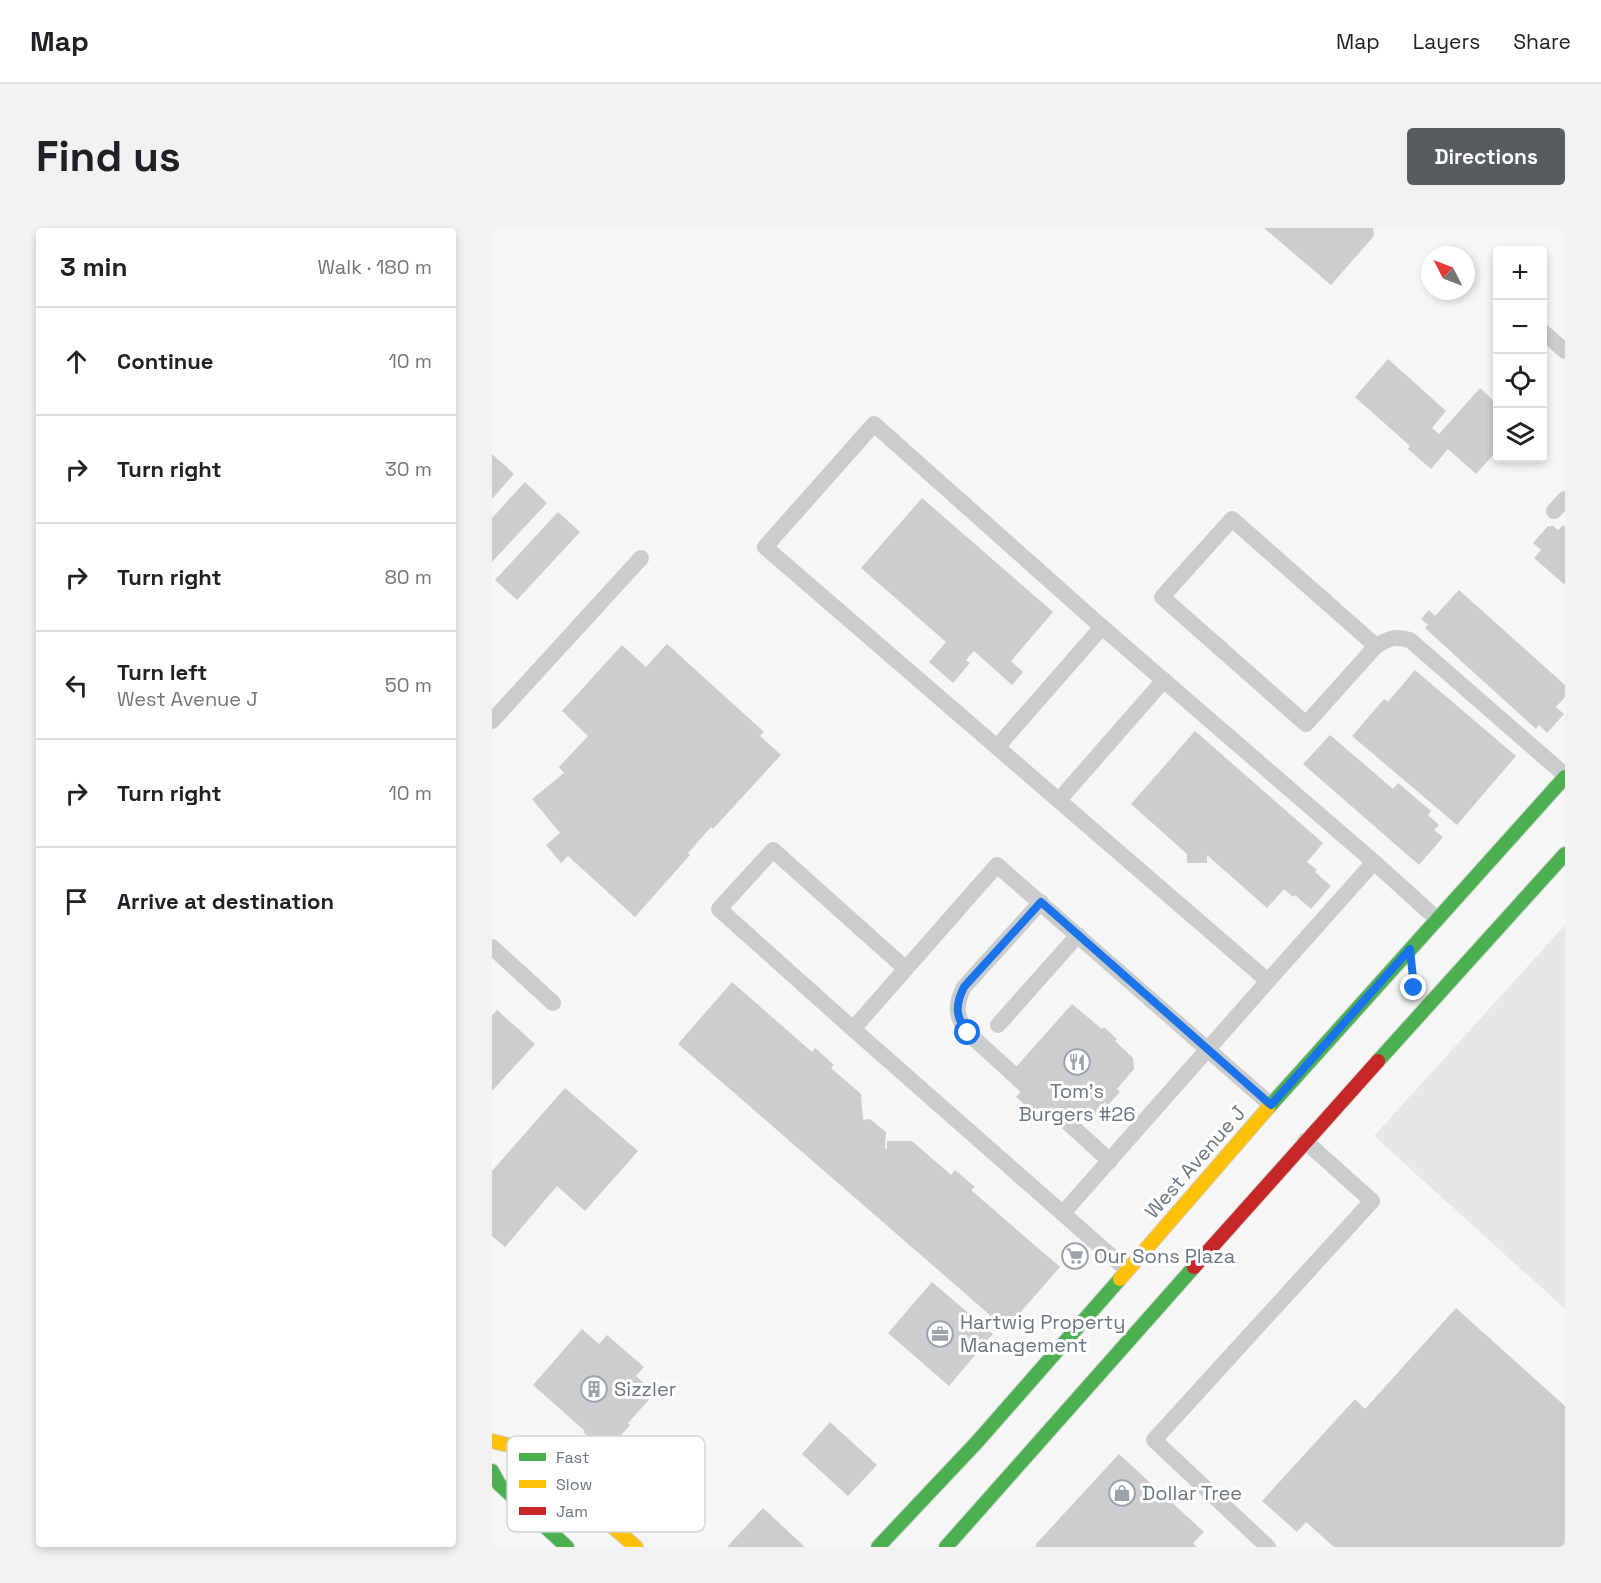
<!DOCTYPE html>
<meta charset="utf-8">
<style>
:root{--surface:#fff;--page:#f2f2f2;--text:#202124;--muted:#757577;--line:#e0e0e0;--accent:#575c61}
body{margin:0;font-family:"Space Grotesk",sans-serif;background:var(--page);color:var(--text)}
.controls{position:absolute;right:18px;top:18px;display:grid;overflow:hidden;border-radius:6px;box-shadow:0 3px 9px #0003}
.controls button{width:54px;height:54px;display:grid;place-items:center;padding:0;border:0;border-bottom:2px solid var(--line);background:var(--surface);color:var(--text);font:30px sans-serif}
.compass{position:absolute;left:929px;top:18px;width:54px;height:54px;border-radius:50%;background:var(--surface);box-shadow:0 3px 9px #0003;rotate:312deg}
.stop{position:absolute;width:18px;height:18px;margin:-14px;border:4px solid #1a73e8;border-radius:50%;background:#fff}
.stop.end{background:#1a73e8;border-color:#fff;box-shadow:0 2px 6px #0008}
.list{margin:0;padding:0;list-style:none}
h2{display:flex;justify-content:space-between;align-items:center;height:78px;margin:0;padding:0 24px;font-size:26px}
h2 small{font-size:20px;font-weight:400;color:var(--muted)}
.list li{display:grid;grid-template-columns:39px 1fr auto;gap:18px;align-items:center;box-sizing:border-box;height:108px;padding:0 24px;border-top:2px solid var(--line)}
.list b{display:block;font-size:22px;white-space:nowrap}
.list p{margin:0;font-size:20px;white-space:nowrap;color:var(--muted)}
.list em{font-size:20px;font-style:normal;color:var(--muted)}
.icon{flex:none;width:33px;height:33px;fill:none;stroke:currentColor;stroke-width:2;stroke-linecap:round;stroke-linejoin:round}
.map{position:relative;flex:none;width:1073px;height:1319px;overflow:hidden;border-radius:6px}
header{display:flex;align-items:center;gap:36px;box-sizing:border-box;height:84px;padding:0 30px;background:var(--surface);border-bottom:2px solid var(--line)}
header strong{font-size:28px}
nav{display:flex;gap:33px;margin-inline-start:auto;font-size:21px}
.intro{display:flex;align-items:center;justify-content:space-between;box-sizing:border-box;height:144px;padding:0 36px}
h1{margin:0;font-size:42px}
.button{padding:15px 27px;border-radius:6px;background:var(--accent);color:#fff;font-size:21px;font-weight:700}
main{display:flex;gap:36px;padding:0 36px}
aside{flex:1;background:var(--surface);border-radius:6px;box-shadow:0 3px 9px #0003}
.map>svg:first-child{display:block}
.green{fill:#e5e8e4}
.building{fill:#cccdce}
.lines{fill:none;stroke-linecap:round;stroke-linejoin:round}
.fast-casing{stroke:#d2d3d3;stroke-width:16}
.slow-casing{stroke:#d2d3d3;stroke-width:16}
.jam-casing{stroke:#d2d3d3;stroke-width:16}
.lane{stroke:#cbcccd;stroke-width:16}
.fast{stroke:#4caf50;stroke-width:14}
.slow{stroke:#ffc107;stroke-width:14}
.jam{stroke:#c62828;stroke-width:14}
.route{stroke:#1a73e8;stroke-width:8}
.labels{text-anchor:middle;stroke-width:6;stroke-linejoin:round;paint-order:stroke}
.poi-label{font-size:20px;fill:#6a7682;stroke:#fff;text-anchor:start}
.street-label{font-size:20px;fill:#6a7682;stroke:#fff}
.key{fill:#fff;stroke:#d2d6da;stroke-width:1.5}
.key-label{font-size:16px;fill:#6a7682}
</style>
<header>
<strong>Map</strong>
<nav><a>Map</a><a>Layers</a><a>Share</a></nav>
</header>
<div class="intro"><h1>Find us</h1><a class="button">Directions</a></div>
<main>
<aside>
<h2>3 min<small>Walk · 180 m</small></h2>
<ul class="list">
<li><svg class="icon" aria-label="ahead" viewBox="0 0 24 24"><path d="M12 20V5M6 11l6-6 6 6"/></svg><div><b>Continue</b></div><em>10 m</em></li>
<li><svg class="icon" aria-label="right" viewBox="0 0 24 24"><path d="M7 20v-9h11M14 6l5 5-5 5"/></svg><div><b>Turn right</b></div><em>30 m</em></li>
<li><svg class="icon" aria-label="right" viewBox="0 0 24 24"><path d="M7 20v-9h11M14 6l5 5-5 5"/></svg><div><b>Turn right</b></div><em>80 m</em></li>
<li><svg class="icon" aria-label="left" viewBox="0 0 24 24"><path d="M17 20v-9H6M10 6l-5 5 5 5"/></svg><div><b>Turn left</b><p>West Avenue J</p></div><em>50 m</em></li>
<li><svg class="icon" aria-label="right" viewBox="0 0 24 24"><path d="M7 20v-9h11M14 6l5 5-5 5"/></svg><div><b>Turn right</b></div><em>10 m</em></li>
<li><svg class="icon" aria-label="arrive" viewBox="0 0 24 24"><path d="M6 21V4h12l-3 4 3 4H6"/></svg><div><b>Arrive at destination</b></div></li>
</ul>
</aside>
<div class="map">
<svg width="1073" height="1319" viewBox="0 0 1073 1319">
<rect width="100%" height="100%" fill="#f6f6f6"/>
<path class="green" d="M1073,697V1081L882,908Z"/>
<path class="building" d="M772,0H881L882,8L839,57Z
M896,131L954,183L940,200L947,206L988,160L1005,176V228L1003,225L984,246L956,221L939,241L916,221L918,218L863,169Z
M0,226L22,246L0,271Z
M33,254L55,275L0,334V290Z
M430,270L561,384L519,433L531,444L520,457L482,423L474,432L478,435L461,455L437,434L454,414L369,340Z
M66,284L88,304L25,372L3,352Z
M1060,297L1066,302L1071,297L1073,298V357L1042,330L1049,322L1041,315L1056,298L1058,299Z
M967,362L1073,457V469L1064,479L1072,486L1055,505L1047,497L1044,501L933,400L936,397L929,391L937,382L943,388Z
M175,416L272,504L268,508L289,527L221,601L219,599L196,625L198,627L143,689L76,628L69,635L54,617L68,605L40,571L72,545L67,539L96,508L70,483L130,417L154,439Z
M923,442L1024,528L965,597L860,508L892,471L896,474Z
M703,503L831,615L815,634L825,642L823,644L839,658L819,681L803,667L801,669L792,661L775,680L715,627V635H695V626L639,576Z
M838,507L901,561L906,555L939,583L936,587L947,597L942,602L951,609L927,637L811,536Z
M240,754L320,824L323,820L342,837L339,840L369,866L371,892L378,891L394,904L393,920L395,921V913H420L459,947L463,942L483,959L479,962L568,1039L514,1101L186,816Z
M580,776L610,801L612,799L625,811L623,813L641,830L642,841L625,861L628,864L616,877L613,874L597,893L585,894L566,877L552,894L524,869L539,852L524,839Z
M5,782L43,816L0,863V787Z
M73,860L146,923L93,983L65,958L13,1019L0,1008V943Z
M440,1054L501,1106L457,1158L396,1105Z
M964,1080L1073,1178V1319H842L814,1294L805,1304L770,1273L863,1171L873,1181Z
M90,1101L107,1116L115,1107L152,1139L144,1148L163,1165L136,1195L138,1197L114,1224L91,1204L93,1203L41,1157Z
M338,1194L385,1237L356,1268L310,1226Z
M627,1226L712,1304L701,1315L705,1319H544V1316Z
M271,1280L313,1319H235Z"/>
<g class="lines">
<g class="fast-casing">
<path id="fast" d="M886,833L1073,626
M776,880L1073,549
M0,1243L7,1256L75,1319
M386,1319L485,1214L628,1051
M454,1319L702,1039"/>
</g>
<g class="slow-casing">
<path id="slow" d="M628,1051L776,880
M0,1213L24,1219L90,1272L144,1319"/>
</g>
<g class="jam-casing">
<path id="jam" d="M702,1039L886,833"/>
</g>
<path class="lane" d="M1050,103L1073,123
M1062,283L1073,271
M884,418L740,291L670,369L814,496L884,418C898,410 902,408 918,412L1073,547
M0,493L149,330
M505,519L610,399
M567,572L672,452
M882,634L945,691
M0,719L61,775
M506,797L586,707
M361,801L227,681L281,622L414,741
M534,858L476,805C463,789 463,777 472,759L549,674
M562,882L618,933
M571,985L776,753L273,319L382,196L610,399L882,634L776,753
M635,1042L361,801L505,637L779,877
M776,1319L662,1212L880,973L813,913"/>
<use href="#fast" class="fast"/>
<use href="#slow" class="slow"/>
<use href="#jam" class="jam"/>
</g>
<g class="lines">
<path class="route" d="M476,805C463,789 463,777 472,759L549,674L779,877L918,721L922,760"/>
</g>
<defs>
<g id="restaurant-ring" transform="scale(1.35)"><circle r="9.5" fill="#fff" stroke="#9ba3ab" stroke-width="1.5"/><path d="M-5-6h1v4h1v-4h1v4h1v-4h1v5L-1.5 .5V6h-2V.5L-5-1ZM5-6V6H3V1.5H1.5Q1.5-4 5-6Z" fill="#9ba3ab"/></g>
<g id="supermarket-ring" transform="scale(1.35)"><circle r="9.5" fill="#fff" stroke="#9ba3ab" stroke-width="1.5"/><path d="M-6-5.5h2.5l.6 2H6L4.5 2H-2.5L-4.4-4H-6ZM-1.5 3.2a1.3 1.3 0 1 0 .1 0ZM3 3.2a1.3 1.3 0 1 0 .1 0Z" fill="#9ba3ab"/></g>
<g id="office-ring" transform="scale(1.35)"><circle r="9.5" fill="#fff" stroke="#9ba3ab" stroke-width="1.5"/><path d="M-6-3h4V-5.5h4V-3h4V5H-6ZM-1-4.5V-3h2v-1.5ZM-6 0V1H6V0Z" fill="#9ba3ab"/></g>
<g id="building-ring" transform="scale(1.35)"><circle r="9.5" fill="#fff" stroke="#9ba3ab" stroke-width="1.5"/><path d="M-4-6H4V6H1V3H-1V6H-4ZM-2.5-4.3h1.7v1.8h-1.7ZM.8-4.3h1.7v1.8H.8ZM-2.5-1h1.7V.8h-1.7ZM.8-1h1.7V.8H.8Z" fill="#9ba3ab"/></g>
<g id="shop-ring" transform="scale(1.35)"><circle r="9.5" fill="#fff" stroke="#9ba3ab" stroke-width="1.5"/><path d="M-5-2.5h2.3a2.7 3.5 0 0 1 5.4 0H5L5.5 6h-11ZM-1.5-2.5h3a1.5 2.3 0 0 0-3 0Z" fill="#9ba3ab"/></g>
</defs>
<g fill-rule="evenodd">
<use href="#restaurant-ring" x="585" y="834"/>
<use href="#supermarket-ring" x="583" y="1028"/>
<use href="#office-ring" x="448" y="1106"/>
<use href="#building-ring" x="102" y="1161"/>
<use href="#shop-ring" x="630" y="1265"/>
</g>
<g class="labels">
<g class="poi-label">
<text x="585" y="870" text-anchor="middle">Tom's<tspan x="585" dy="23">Burgers #26</tspan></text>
<text x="602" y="1035">Our Sons Plaza</text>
<text x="468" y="1101">Hartwig Property<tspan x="468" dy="23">Management</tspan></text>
<text x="122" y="1168">Sizzler</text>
<text x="650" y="1272">Dollar Tree</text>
</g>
<g class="street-label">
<text transform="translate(703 934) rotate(-49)" y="7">West Avenue J</text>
</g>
</g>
<rect x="15" y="1208" width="198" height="96" rx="9" class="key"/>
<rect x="27" y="1225" width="27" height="8" fill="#4caf50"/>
<rect x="27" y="1252" width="27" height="8" fill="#ffc107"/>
<rect x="27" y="1279" width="27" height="8" fill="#c62828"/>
<g class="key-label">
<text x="64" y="1235">Fast</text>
<text x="64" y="1262">Slow</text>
<text x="64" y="1289">Jam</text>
</g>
</svg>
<div class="controls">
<button>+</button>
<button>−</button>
<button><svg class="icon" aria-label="locate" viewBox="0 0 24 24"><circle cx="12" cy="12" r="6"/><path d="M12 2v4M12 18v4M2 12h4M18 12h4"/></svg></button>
<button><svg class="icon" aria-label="layers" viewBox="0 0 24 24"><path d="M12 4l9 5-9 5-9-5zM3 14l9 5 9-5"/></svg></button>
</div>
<svg class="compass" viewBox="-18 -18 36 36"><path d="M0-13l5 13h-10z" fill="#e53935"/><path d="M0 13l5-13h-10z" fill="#757577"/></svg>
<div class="stop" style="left:476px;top:805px"></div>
<div class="stop end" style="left:922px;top:760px"></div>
</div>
</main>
